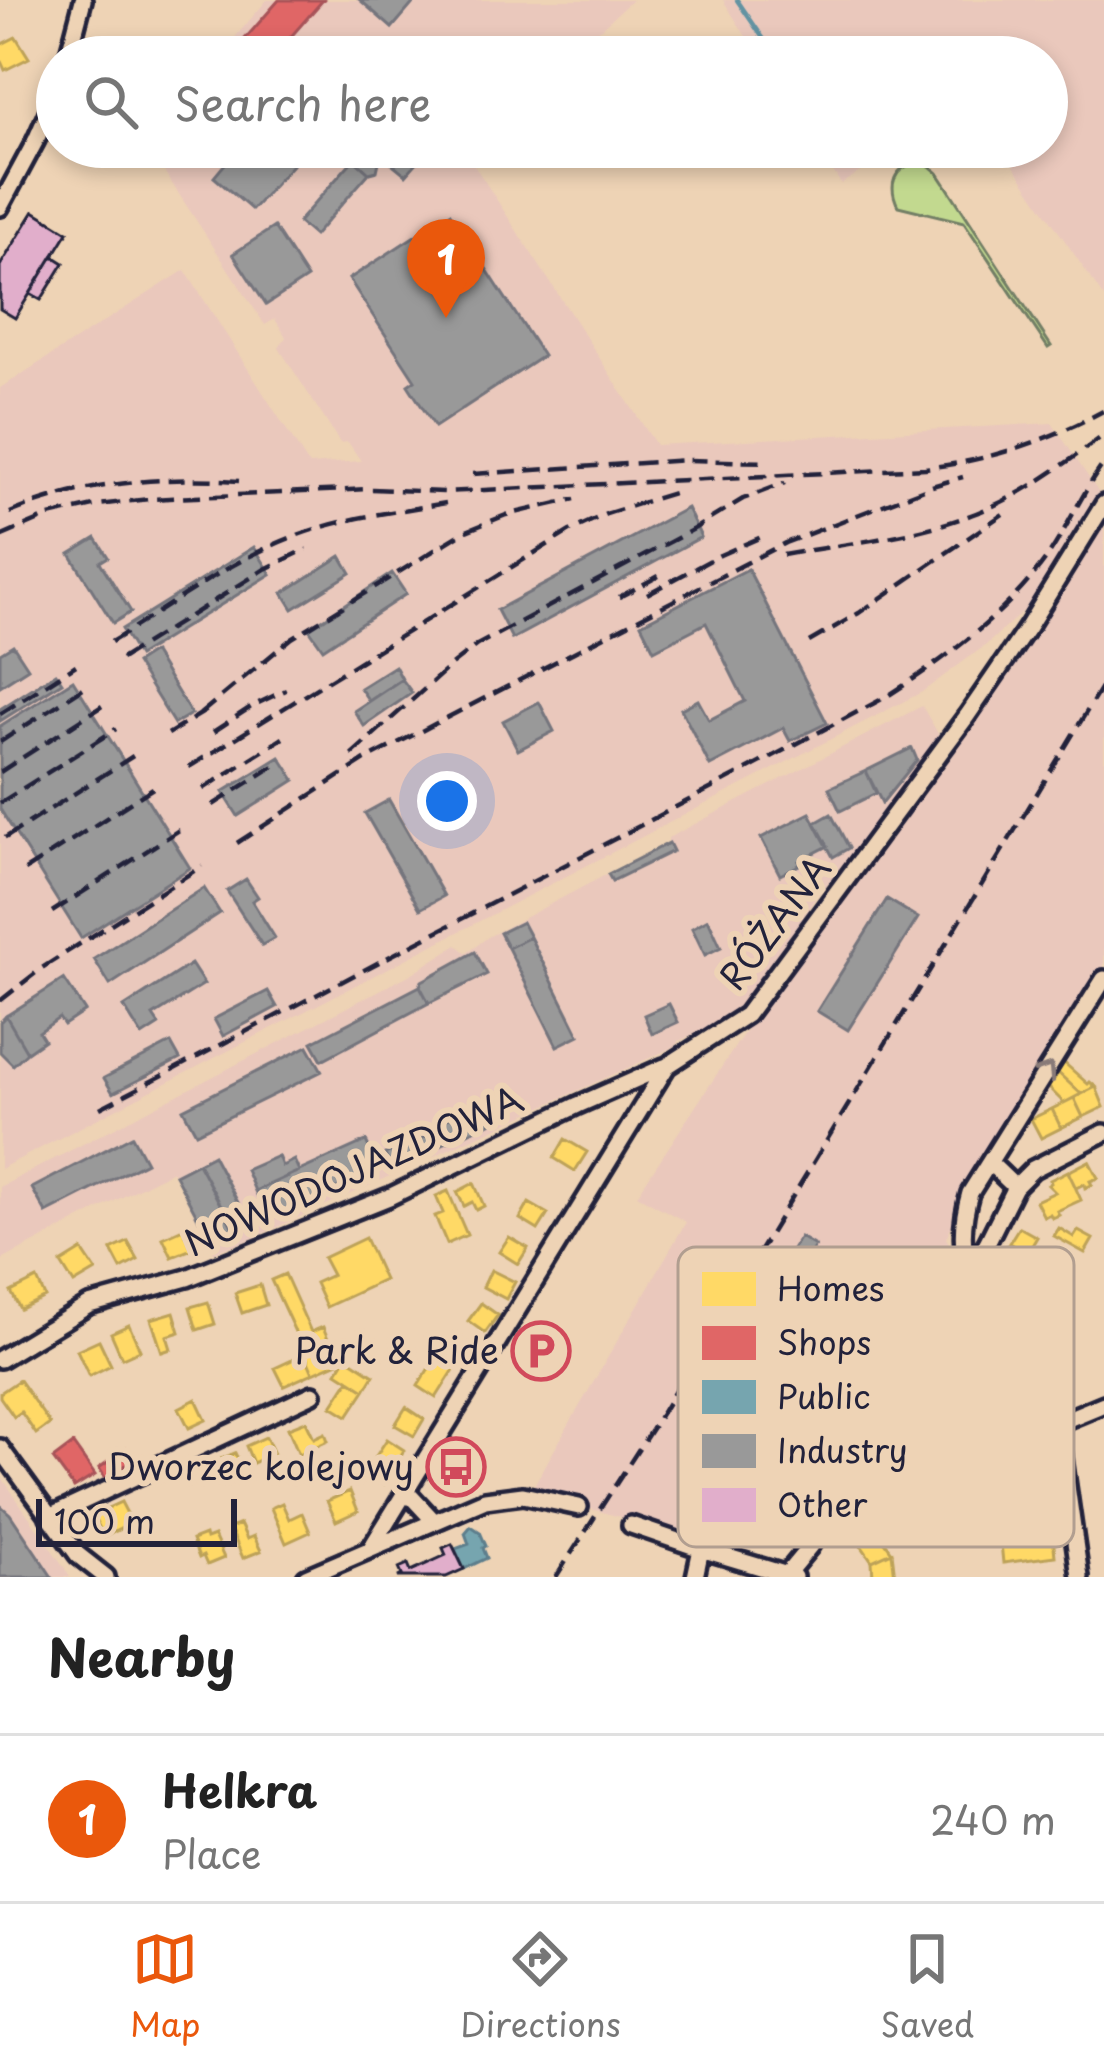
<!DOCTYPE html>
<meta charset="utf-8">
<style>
:root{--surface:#fff;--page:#f6f6f6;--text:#222;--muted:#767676;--line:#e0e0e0;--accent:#ea580c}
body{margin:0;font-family:"Playpen Sans",sans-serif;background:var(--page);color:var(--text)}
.scale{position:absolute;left:36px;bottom:30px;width:201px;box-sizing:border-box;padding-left:12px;border:6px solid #22223b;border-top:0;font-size:33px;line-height:42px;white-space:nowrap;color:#22223b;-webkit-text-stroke:9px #eed3b5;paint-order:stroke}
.you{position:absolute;left:447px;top:801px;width:42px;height:42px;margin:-30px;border:9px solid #fff;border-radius:50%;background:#1a73e8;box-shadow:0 0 0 18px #1a73e833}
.badge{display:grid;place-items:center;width:78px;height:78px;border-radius:50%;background:var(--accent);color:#fff;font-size:39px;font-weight:700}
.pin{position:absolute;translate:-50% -99px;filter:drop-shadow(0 3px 6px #0008)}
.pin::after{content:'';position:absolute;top:63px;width:42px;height:36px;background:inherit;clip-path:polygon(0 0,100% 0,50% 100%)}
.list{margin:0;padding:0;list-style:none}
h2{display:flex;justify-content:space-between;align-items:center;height:156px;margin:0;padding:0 48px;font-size:51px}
h2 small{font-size:39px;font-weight:400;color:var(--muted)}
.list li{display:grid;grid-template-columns:78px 1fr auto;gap:36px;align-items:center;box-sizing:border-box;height:168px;padding:0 48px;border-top:3px solid var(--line)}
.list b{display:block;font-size:45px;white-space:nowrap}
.list p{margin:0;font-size:39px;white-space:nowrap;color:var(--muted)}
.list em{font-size:39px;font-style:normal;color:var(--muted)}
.icon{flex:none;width:66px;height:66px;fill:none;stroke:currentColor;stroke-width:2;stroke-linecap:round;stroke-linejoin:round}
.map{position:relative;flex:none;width:1104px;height:1577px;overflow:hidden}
.search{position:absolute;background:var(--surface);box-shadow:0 6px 18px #0003;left:36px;right:36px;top:36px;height:132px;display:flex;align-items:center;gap:30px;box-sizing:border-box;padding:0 42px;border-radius:66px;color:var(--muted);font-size:45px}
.sheet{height:324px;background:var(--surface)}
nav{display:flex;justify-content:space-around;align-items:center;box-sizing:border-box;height:168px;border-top:3px solid var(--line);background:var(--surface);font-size:33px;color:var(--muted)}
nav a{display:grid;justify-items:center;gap:6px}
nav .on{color:var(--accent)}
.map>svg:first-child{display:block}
.built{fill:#eac8bc}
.green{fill:#c2d98f;stroke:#727e65;stroke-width:3}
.homes{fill:#ffd966;stroke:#bda259;stroke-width:3}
.shops{fill:#e06666;stroke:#a75259;stroke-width:3}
.public{fill:#76a5af;stroke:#5d7e8c;stroke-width:3}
.industry{fill:#999;stroke:#75757d;stroke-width:3}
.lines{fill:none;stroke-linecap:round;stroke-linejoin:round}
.stream{stroke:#6393a2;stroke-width:4.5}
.building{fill:#e1aecb;stroke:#22223b;stroke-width:3}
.minor-casing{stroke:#22223b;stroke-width:24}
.minor{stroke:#eed3b5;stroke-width:15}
.rail{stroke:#22223b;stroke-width:4.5;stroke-dasharray:18 9;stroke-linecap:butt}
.oneway{stroke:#887a78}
.labels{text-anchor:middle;stroke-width:12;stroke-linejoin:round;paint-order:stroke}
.street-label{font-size:36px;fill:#22223b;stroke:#eed3b5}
.poi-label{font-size:36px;fill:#22223b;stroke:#eed3b5;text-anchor:end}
.key{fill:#eed3b5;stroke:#b19e90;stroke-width:3}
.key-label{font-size:33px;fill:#22223b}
</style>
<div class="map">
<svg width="1104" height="1577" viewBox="0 0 1104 1577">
<rect width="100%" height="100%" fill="#eed3b5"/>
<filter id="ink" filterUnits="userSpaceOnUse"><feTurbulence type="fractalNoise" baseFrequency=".00833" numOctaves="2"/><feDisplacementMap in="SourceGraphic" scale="24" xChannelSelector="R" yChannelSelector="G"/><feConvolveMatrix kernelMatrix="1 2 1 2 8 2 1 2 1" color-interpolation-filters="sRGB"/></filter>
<g filter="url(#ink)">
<path class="built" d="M267,0H632L569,57H218Z
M723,0H1104V298L1001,147H1047V57H759Z
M148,147H468L465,151L656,445L1052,423L1099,493L1033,602L986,645L922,692L0,1169V388L185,270L309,465L361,461L348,442L340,443L279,348L286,337L275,319L265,325Z
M818,147H899L841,184Z
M1104,518V968L968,1187L946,1238L963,1272L818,1514L754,1484L717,1544L530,1492L686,1222L637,1195L762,1006L1038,625Z
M922,706L940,737L842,867L816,897L748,1003L704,1030L679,1041L676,1046L249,1240L214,1252L172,1171L0,1261V1187L411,974L457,945L467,953L488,937L668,842V838Z
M0,1475L64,1567L70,1577H0Z"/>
<path class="green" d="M916,163L930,166L938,173L1051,346L1048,348L964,222L898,206C888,186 893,168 916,163Z"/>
<path class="homes" d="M16,37L29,58L5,70L0,59V45Z
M1061,1060L1088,1084L1090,1082L1096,1087L1081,1094L1055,1070Z
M1055,1070L1081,1094L1064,1103L1046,1085Z
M1096,1087L1104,1107L1083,1117L1074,1098Z
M1074,1098L1083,1117L1061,1128L1052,1109Z
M1052,1109L1061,1128L1041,1138L1031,1119Z
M565,1139L587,1152L575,1171L554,1158Z
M1089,1161L1098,1178L1090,1181L1092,1185L1085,1188L1084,1184L1076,1188L1068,1172Z
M1068,1171L1081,1200L1057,1211L1059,1215L1052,1218L1050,1214L1044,1217L1036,1201L1055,1192L1048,1185L1051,1183L1050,1180Z
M474,1183L484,1206L476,1210L472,1202L464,1206L457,1192Z
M448,1191L467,1235L447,1244L435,1216L443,1213L436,1196Z
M529,1203L548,1214L538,1230L520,1219Z
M1019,1227L1037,1237L1027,1254L1009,1243Z
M1059,1228L1074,1237L1078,1231L1093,1239L1085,1253L1054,1236Z
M183,1229L192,1249L172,1257L163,1238Z
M509,1237L528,1248L518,1264L499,1252Z
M365,1238L384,1280L326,1307L315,1283L332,1275L323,1258Z
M128,1242L138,1260L121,1269L111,1250Z
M1009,1243L1027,1254L1015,1279L995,1267Z
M82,1250L96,1271L74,1284L61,1263Z
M491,1270L515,1282L506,1299L483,1287Z
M285,1274L315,1341L302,1347L271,1280Z
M37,1279L45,1297L20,1309L11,1292Z
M260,1285L266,1305L242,1313L235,1293Z
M208,1302L215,1324L197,1330L190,1307Z
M481,1303L498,1315L485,1333L468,1321Z
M174,1312L180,1332L167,1336L171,1349L162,1352L151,1319Z
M129,1325L140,1350L122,1358L111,1333Z
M323,1327L338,1362L313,1373L302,1347L315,1341L311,1332Z
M99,1340L111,1365L89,1376L77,1350Z
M443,1345L462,1357L436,1398L418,1386Z
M305,1354L313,1373L284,1386L275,1368Z
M346,1357L374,1375L365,1390L337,1372Z
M19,1380L50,1424L36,1434L21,1412L14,1417L0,1397V1393Z
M349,1380L365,1390L348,1416L332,1406Z
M196,1399L206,1420L189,1428L179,1408Z
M406,1407L424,1419L414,1436L395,1425Z
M306,1421L314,1438L325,1433L328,1441L299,1454L288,1428Z
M266,1437L274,1454L253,1463L246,1446Z
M387,1439L404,1450L394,1467L376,1456Z
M235,1453L242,1468L211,1482L204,1466Z
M376,1456L394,1467L384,1484L366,1472Z
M350,1491L358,1511L336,1521L327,1501Z
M121,1502L132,1523L104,1537L93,1515Z
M282,1503L289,1519L302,1513L310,1532L286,1543L271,1508Z
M852,1513L873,1525L892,1552L872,1561L858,1541L841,1532Z
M240,1524L247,1539L254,1536L261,1551L243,1558L230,1528Z
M205,1535L206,1539L214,1536L224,1558L207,1565L203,1556L199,1558L192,1540Z
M1053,1536L1055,1556L1003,1563L1001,1543Z
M892,1552L895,1577H873L872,1561Z"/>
<path class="shops" d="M279,0H323L273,57H229Z
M73,1444L95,1475L74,1488L53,1459Z
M126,1449L133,1460L106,1479L99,1468Z"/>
<path class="public" d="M471,1526L480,1532L486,1546L483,1548L487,1558L464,1569L455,1549L469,1544L465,1533Z"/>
<path class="industry" d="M360,0H416L392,28Z
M239,147H308L252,210L214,177Z
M362,147L379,162L377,171L369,173L352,158Z
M372,147H408L421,158L406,175Z
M354,159L369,173L314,236L298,222Z
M450,213L543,356L435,427L408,385L415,380L349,279Z
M274,227L307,278L266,305L233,254Z
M687,508L701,537L512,639L497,610Z
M96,538L108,557L100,562L131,612L113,623L70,554Z
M254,547L271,574L138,656L122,629Z
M341,556L351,573L293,609L283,593Z
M748,569L827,723L790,741L783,728L710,766L681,709L698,700L709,720L745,701L706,623L654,650L641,624Z
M392,573L406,594L323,649L309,629Z
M13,645L28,668L0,686V653Z
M153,652L191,714L174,724L136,663Z
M395,666L402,679L369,701L360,688Z
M56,673L62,682L0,721V709Z
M402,679L412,693L364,726L354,711Z
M73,680L190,868L81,938L0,809V726Z
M539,702L554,731L518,750L503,721Z
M912,748L917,760L882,803L866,771Z
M280,757L295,780L238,816L223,792Z
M866,771L876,793L840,811L829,788Z
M389,800L444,896L420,909L365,813Z
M810,813L828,846L799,861L801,864L780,875L761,838Z
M831,814L849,848L833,857L815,823Z
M669,843L673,851L612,881L608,874Z
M246,879L258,897L252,901L275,938L262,945L227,891Z
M204,888L220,913L110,985L94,959Z
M887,899L918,918L848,1030L817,1011Z
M708,919L721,947L705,955L692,928Z
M522,922L530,937L508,948L500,933Z
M530,937L579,1035L557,1046L508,948Z
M475,952L487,974L429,1003L420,986L422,981Z
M191,964L204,984L153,1016L159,1025L142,1036L124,1007Z
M64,979L85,1011L64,1025L59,1018L39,1032L44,1040L27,1052L6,1016Z
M420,986L429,1003L322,1060L312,1042Z
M268,991L277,1007L223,1036L214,1019Z
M669,1004L678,1022L652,1034L644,1015Z
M6,1016L27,1052L13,1065L0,1052V1022Z
M171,1043L180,1059L113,1093L104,1078Z
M308,1046L322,1071L196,1133L183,1109Z
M504,1094L512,1113L452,1140L443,1121Z
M447,1127L452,1140L390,1167L385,1154Z
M132,1136L146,1162L46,1213L32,1188Z
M366,1141L379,1169L268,1219L255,1191Z
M213,1155L244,1214L230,1222L198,1163Z
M278,1156L282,1166L294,1160L299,1171L255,1191L246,1170Z
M198,1163L233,1228L210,1240L175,1175Z
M800,1237L815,1246L787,1290L782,1287L773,1302L763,1296Z
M0,1505L10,1514L52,1577H0Z"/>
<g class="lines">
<path class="stream" d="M737,0L776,57"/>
</g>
<path class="building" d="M34,211L68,232L15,318L0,309V266Z
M53,256L64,263L41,300L30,294Z
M452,1544L464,1569L446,1577H398L402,1575L399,1568L408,1564L411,1571L446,1555L443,1548Z"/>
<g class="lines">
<g class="minor-casing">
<path id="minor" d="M68,57L83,0
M0,207L36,140L57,92
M1015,1187L1033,1169L1104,1133
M969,1272C960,1245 962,1220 970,1193L1104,979
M942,1320L1012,1360L1031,1377L1047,1397L1058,1423L1080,1577
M0,1359L89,1305L187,1278L389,1197L578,1105L664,1067
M1058,1423L1104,1404
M0,1448L78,1555L106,1577
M406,1491L434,1521
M49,1517L313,1394
M631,1525L701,1549L794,1577
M371,1548L667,1066L746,1015L967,716L1028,627L1104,504
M786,1575L810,1546L987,1243L1015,1187L990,1163
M306,1577L485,1500L523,1495L579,1507
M695,1577L701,1549"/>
</g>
<use href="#minor" class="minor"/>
<path class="rail" d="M473,474L688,460L766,462
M10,513C82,482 161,476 239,481
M0,537L49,516L98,505L149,499L370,489L445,492L925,468C988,461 1047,441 1103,411
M783,555C847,543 915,537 976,513C1022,496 1065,464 1104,435
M647,594L720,555L766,535
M619,597L659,576
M111,642C168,607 226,563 290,538C340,518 393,512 446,503
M809,642L859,613L1003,514
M121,659L265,569L307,549
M0,714L76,665
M200,714L292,638L464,532L506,515L575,499
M213,732L254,705L286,690
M168,734L212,707
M0,742L88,685
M351,755L450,666L477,645L692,530L743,499L785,483
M189,767L570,531L606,514L673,493
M0,772L102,706
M203,789L283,738
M0,803L116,729
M213,805L274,766
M5,838L133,756
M237,843L365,760L785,543L932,486L963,477
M25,870L153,788
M52,912L179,830
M0,1001L42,968L202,866
M100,1108L886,697C939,663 995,623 1035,573C1063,540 1078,498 1104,463
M556,1577L653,1427L1104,683"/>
</g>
<defs><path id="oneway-chevron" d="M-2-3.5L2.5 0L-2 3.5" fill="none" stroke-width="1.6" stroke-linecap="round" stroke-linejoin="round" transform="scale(3)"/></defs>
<use class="oneway" href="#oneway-chevron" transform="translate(1047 1071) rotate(-58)"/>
</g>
<defs>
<g id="parking-ring" transform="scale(3)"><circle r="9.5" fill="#eed3b5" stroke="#d1495b" stroke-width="1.5"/><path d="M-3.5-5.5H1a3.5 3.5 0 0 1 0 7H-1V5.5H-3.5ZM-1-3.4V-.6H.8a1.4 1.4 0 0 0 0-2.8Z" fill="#d1495b"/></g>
<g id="bus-ring" transform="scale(3)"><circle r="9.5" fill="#eed3b5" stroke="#d1495b" stroke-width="1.5"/><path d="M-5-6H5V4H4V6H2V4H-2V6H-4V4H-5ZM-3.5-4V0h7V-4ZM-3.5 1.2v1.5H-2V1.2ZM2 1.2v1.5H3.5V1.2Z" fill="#d1495b"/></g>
</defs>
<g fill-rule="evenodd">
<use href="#parking-ring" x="541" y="1351"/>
<use href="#bus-ring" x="456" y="1467"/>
</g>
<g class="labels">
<g class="street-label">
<text transform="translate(775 923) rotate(-53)" y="13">RÓŻANA</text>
<text transform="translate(354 1171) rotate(-24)" y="13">NOWODOJAZDOWA</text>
</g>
<g class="poi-label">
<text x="499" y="1364">Park &amp; Ride</text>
<text x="414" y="1480">Dworzec kolejowy</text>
</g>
</g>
<rect x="678" y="1247" width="396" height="300" rx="18" class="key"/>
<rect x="702" y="1272" width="54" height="34" fill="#ffd966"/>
<rect x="702" y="1326" width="54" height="34" fill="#e06666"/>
<rect x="702" y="1380" width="54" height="34" fill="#76a5af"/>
<rect x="702" y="1434" width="54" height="34" fill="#999"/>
<rect x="702" y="1488" width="54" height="34" fill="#e1aecb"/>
<g class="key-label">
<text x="777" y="1301">Homes</text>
<text x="777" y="1355">Shops</text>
<text x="777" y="1409">Public</text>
<text x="777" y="1463">Industry</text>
<text x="777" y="1517">Other</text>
</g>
</svg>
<div class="scale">100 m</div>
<div class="you"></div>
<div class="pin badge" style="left:446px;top:318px">1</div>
<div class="search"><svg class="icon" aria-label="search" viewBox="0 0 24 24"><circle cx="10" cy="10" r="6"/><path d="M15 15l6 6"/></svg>Search here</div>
</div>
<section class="sheet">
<h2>Nearby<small></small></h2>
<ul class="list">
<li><span class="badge">1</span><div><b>Helkra</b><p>Place</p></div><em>240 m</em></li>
</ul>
</section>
<nav>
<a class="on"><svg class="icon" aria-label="map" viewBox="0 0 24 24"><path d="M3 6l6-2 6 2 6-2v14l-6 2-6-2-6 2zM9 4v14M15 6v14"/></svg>Map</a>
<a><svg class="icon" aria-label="directions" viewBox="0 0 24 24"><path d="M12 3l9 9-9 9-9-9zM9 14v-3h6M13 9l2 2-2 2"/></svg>Directions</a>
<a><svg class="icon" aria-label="saved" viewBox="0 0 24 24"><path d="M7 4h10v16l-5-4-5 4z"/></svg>Saved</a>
</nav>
